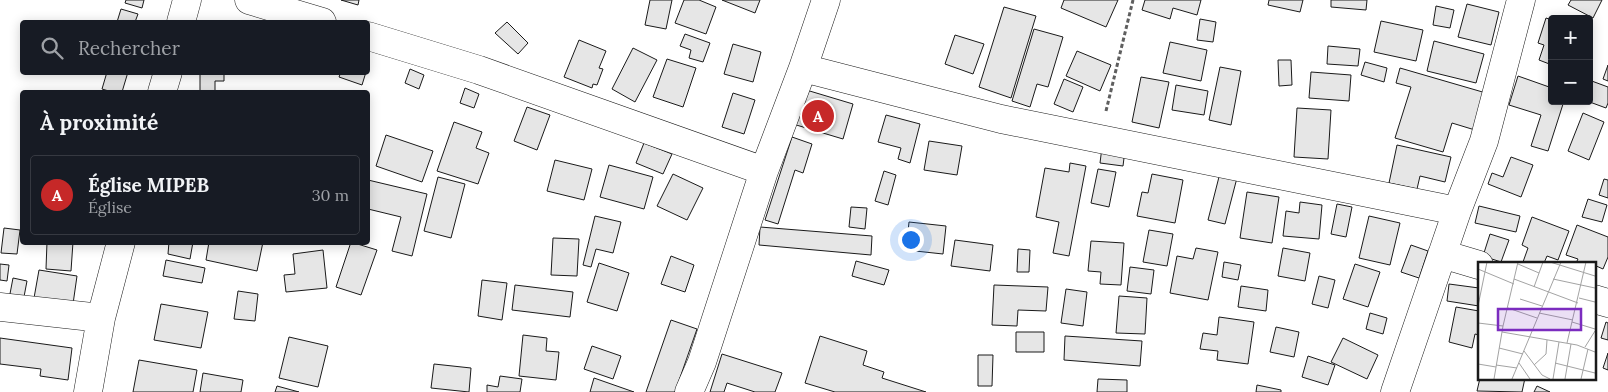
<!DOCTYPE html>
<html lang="fr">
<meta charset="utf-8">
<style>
:root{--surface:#171b24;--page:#20242c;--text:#f1f3f6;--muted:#9ea1a6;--line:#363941;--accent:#c62828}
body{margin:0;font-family:Lora,serif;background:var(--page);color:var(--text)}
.controls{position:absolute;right:15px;top:15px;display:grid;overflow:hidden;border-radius:5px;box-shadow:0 2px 12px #0003}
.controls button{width:45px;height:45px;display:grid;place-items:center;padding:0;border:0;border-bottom:1px solid var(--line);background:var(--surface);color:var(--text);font:25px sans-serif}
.you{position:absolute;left:910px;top:239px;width:18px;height:18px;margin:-12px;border:4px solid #fff;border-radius:50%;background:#1a73e8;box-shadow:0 0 0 8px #1a73e833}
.badge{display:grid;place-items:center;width:32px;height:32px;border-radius:50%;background:var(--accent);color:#fff;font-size:16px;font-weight:700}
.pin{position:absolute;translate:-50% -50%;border:2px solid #fff;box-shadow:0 1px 5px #0006}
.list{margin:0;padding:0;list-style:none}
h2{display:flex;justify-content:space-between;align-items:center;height:65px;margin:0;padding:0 20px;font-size:21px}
h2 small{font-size:16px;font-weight:400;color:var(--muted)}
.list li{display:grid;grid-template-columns:32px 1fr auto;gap:15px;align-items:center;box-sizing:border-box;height:80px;margin:0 10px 10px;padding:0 10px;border:1px solid var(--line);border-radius:5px}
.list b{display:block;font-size:19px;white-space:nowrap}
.list p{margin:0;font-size:16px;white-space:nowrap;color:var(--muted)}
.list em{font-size:16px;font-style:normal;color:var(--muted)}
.icon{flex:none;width:28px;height:28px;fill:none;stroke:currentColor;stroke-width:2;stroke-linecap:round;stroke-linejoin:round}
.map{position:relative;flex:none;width:1608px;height:392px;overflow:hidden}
.search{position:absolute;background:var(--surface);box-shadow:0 2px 12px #0003;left:20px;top:20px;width:350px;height:55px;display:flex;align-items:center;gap:12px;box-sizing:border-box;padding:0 18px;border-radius:5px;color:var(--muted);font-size:19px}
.panel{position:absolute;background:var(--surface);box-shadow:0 2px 12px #0003;left:20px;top:90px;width:350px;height:155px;border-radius:5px}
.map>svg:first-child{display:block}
.building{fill:#e6e6e6;stroke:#1a1a1a}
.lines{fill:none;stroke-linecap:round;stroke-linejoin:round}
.street-casing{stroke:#1a1a1a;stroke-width:29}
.path{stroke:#5f5f5f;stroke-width:3;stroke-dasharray:4 2.5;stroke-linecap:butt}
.street{stroke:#fff;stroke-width:28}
.inset-road{fill:none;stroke:#a3a3a3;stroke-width:1}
.view{fill:#7b2cbf;fill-opacity:0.15;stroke:#7b2cbf;stroke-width:2.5}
.inset-edge{fill:none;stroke:#1a1a1a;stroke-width:2.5}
</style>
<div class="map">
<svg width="1608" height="392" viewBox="0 0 1608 392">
<rect width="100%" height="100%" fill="#fff"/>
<path class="building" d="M126,0H144L142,8L125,3Z
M341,0H359L358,5Z
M650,0H672L666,29L645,25Z
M684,0H699L716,7L706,34L675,23Z
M722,0H760L755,13Z
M1064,0H1118L1106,27L1061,8Z
M1145,0H1201L1197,15L1173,8L1170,19L1142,10Z
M1269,0H1303L1300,12L1268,5Z
M1331,0H1367L1366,10L1331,7Z
M1571,0H1602L1593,18L1568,5Z
M1467,4L1499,12L1491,45L1458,37Z
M1436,6L1454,10L1450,28L1433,25Z
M1004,7L1036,16L1011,98L979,87Z
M121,9L138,14L135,22H117Z
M1546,18L1552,20V65L1539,60L1544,45L1538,43Z
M1200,19L1216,22L1213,42L1197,40Z
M1381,21L1423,30L1416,61L1374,52Z
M507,22L528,43L518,54L495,33Z
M1034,29L1063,37L1048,87L1037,84L1030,107L1012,101Z
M685,34L710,43L703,62L689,58L691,50L680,46Z
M955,35L984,44L973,74L945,64Z
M579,40L606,51L599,68L603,69L597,85L593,84L592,88L564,77Z
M1434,41L1484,54L1476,83L1427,71Z
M1170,42L1207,50L1201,81L1163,73Z
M733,44L761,52L753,82L724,74Z
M1328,46L1360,49L1358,66L1327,64Z
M633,48L657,60L635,102L612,89Z
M1077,51L1111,65L1100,91L1066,76Z
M667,59L696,68L683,107L653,97Z
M1278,60H1291L1292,85L1279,86Z
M1365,62L1387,68L1384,82L1361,75Z
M1608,65V81L1603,79Z
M1220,67L1241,71L1231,125L1209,120Z
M1400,68L1486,93L1475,130L1452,123L1443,152L1395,138L1411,87L1396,83Z
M410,69L424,75L419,89L405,83Z
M107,72H128L122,92H112L102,89Z
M200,72H224V81H215V91H200Z
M341,72H366L362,85L339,77Z
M1311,72L1351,75L1349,101L1309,98Z
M1518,76L1552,88V101H1564L1548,151L1531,146L1541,115L1509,105Z
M1141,77L1169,82L1159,128L1132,122Z
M1064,79L1083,87L1073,112L1054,104Z
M1589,80L1608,87V103L1606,108L1587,101H1589Z
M1176,85L1208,91L1204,115L1172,110Z
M465,88L479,94L474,108L460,103Z
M803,89L853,104L843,139L793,124Z
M733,93L755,100L744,134L722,127Z
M527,107L550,115L537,150L514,141Z
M1297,108L1331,110L1328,159L1294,157Z
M1583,113L1604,122L1589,160L1568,151Z
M886,115L920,124L910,163L898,159L901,148L878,142Z
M454,122L482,132L476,148L489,153L478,184L437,171Z
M386,135L433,151L422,182L376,166Z
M792,137L812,144L803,173L795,170L778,224L765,220Z
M929,141L962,146L957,175L924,170Z
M644,143L672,154L663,174L636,163Z
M1397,145L1451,157L1445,182L1420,176L1417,189L1389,183Z
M1102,147L1125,150L1123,166L1100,163Z
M1511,157L1533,165L1521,197L1488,184L1492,173L1503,177Z
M555,160L592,169L584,200L547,191Z
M1070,163L1086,166L1069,256L1053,253L1059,222L1036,217L1045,168L1069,172Z
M609,165L653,177L644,209L600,197Z
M1098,169L1116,172L1109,207L1091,203Z
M1221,169L1238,174L1225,224L1208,220Z
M884,171L896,175L888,205L875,201Z
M673,174L703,188L687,220L657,206Z
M1152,174L1183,180L1175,223L1137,216L1142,192L1148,193Z
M438,177L465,184L451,238L424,231Z
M1604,179L1608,180V198L1599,195Z
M368,180L427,194L412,256L392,251L401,217L368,209Z
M1247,192L1279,197L1272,243L1240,238Z
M1588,199L1607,205L1602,222L1582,217Z
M1300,202L1322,205L1319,239L1283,236L1286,211L1299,213Z
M1337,204L1352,207L1346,237L1331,234Z
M1479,206L1520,216L1516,232L1475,223Z
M851,207L867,208L865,229L849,227Z
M595,216L621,222L613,253L596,249L591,267L583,265Z
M1369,216L1400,223L1390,265L1359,258Z
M1532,217L1569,231L1558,260L1547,256L1544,263H1528L1523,262L1528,248L1522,245Z
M909,222L946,226L943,254L906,250Z
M1577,225L1608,237V257L1603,269L1594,265V263H1576L1578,259L1566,255Z
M760,227L872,236L871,255L759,245Z
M4,228L20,230L17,254L1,253Z
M1149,230L1173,234L1167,266L1143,262Z
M1490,234L1509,240L1501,262L1483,256Z
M553,238L579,239L577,276L551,275Z
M955,240L993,245L990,271L951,266Z
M1091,241L1124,243L1121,285L1100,284L1101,272L1088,271Z
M47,242H73L71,271L46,269Z
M169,242H193L190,259L168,254Z
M209,242H263L257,271L206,260Z
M351,242L377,250L361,295L336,287Z
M1411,245L1428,251L1419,278L1401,272Z
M1196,248L1218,252L1208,300L1170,293L1177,256L1193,259Z
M1283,248L1310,253L1305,281L1278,276Z
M1018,249L1030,250L1029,272H1017Z
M323,250L327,288L286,292L284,275L295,274L293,254Z
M671,256L694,265L685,292L661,284Z
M166,260L205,268L202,283L163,276Z
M856,261L889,270L884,285L852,276Z
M1224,262L1241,265L1238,280L1222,277Z
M599,263L629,273L617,311L587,302Z
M0,264L9,265L7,281L0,280Z
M1355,264L1380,272L1368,307L1343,299Z
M1130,267L1154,270L1151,294L1127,291Z
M39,270L77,276L73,304L34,298Z
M1319,276L1335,280L1328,308L1312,304Z
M13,278L27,281L23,302L9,299Z
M482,280L507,283L502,320L478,316Z
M1449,284L1479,288V306L1447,301Z
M515,285L573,292L570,317L512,310Z
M994,285L1048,287L1046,311L1018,310L1017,326L992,325Z
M1241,286L1268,290L1266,311L1238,307Z
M1066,289L1087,292L1083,326L1061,323Z
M238,291L258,294L255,321L234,319Z
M1119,296L1147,298L1145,334L1116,333Z
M161,304L208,312L201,348L154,340Z
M1456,307L1479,311V335L1475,334L1472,348L1449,342Z
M1370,313L1387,318L1383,334L1366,329Z
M1219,317L1254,322L1248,364L1217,360L1218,351L1200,349L1203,333L1217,335Z
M671,320L697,329L675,392H646Z
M1606,322L1608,323V340L1601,338Z
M1276,327L1299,332L1294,357L1270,352Z
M1016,332H1044V352H1016Z
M523,335L547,338L546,351L559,352L556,380L519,376Z
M820,336L867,351L863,365L884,372L882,378L926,392H835L805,383Z
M1065,336L1142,341L1140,366L1064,360Z
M289,337L328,346L318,387L279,378Z
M0,338L72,348L68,380L40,376L41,369L0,364Z
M1343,338L1378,355L1367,379L1331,362Z
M592,346L621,356L613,379L584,369Z
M1608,353V370L1603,368Z
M722,354L782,373L775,392H755L727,383L724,392H710Z
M978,355H993L992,386H978Z
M1308,356L1335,365L1328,385L1302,377Z
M139,360L197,370L193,392H133Z
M434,364L471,368L469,392L431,388Z
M203,373L243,380L241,392H200Z
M500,376L522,379L520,392H487V385L498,387Z
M594,378L634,392H590Z
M1480,378H1525L1522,392L1477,391Z
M1098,379L1127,380V392H1097Z
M1257,385L1281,390V392H1256Z
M277,386L299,392H275Z
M1537,386L1550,392H1534Z"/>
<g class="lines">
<g class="street-casing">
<path id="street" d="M249,0L322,22
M181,22L187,0
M368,36L479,70L764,171
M803,68L1001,119L1457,211
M162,92L168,72
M1442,254L1479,265
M1594,299L1608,303
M0,307L101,318L88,392
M101,318L121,242
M689,392L702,362L764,171L803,68L826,0
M1395,392L1457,211L1484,141L1521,0"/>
</g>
<path class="path" d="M1106,111L1133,0"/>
<use href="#street" class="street"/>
</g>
<g transform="translate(1478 262)">
<rect width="118" height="118" fill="#fff"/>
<path class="inset-road" d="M72,0L117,14M40,2L61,11M0,7L36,22M36,17L100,41M75,17L117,26M56,25L65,0M101,36L117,40M42,37L64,44M0,44L9,0M30,46L59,56M61,51L95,58M94,60L117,67M0,61L25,64L16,117M25,64L40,0M24,70L99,83L117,90M89,81L108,0M107,85L117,69M21,86L45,92M46,89L64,113L72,117M41,101L52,117M77,101L117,111M0,102L18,105M18,103L39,106M56,103L68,92L69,78M34,117L83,0M75,117L81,80M87,117L93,82M103,117L110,87"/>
<path class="view" d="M20,47H103V68H20Z"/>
<rect width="118" height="118" class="inset-edge"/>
</g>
</svg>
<div class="controls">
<button>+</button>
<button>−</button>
</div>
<div class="you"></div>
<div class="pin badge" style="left:818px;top:116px">A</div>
<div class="search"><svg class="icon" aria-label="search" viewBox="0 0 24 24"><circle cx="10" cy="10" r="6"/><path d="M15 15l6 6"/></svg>Rechercher</div>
<section class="panel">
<h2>À proximité<small></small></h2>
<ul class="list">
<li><span class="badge">A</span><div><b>Église MIPEB</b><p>Église</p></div><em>30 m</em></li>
</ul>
</section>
</div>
